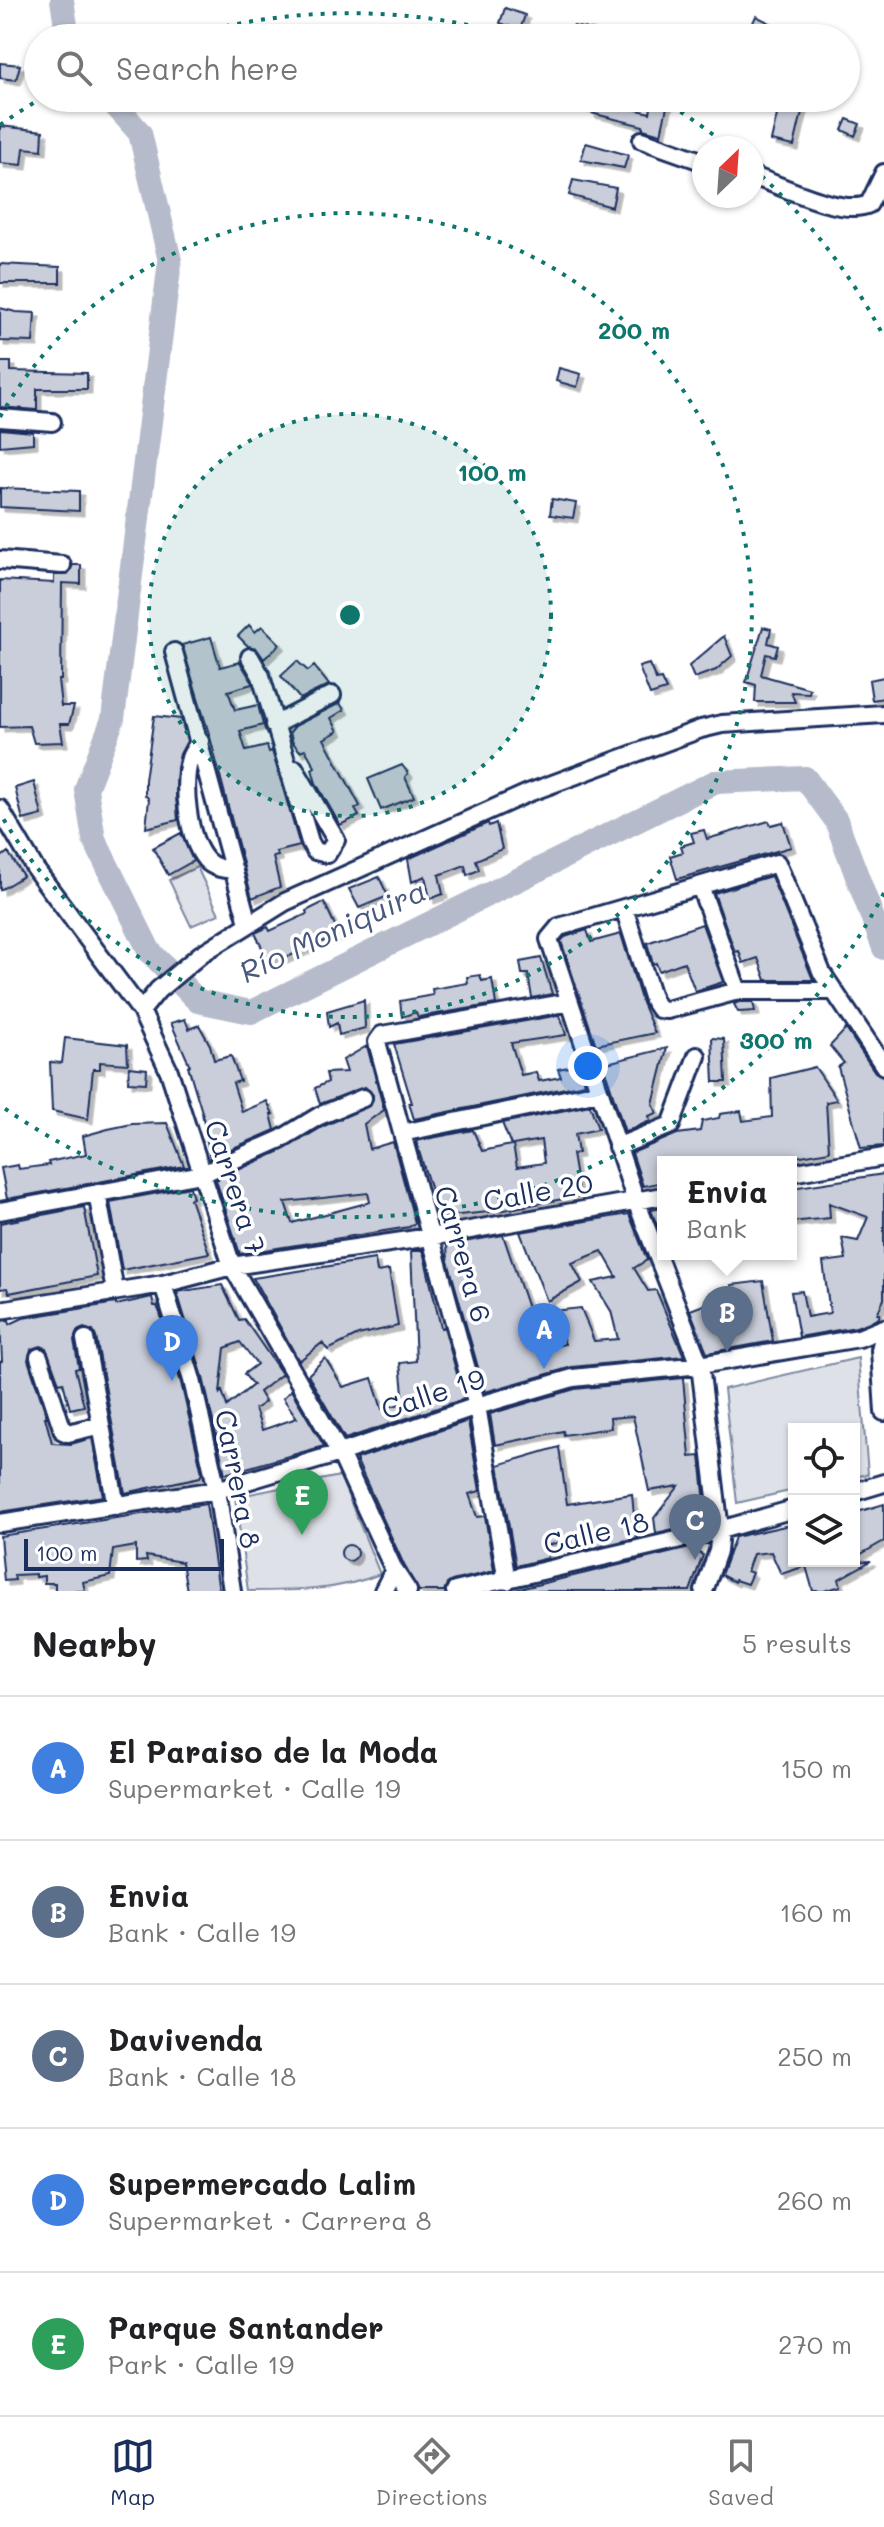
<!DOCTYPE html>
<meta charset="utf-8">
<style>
:root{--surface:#fff;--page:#f6f6f6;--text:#202124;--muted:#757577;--line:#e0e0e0;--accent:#1b2f5e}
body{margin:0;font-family:Mali,sans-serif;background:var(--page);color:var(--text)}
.controls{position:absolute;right:24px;bottom:24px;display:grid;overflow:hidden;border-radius:0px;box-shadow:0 2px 6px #0004}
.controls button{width:72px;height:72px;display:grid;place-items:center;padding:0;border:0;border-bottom:2px solid var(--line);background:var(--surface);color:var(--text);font:40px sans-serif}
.compass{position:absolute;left:692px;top:136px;width:72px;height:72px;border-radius:50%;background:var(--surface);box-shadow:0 2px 6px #0004;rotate:25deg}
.scale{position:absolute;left:24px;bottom:20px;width:200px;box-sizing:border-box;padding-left:8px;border:4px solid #1b2f5e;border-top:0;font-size:22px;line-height:28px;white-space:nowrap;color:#1b2f5e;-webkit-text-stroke:6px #fff;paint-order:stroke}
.you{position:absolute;left:588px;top:1066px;width:28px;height:28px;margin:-20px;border:6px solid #fff;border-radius:50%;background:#1a73e8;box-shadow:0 0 0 12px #1a73e833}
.badge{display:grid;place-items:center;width:52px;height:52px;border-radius:50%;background:var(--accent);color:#fff;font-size:26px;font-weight:700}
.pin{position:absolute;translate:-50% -66px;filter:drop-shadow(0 2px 4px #0008)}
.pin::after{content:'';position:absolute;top:42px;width:28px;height:24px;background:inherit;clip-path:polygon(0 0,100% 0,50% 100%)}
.popup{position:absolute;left:657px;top:1156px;width:140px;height:104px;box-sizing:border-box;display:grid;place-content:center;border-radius:0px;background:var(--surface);filter:drop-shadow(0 2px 6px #0005);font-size:26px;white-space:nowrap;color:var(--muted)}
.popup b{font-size:30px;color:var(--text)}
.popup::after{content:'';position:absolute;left:50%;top:100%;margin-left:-16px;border:16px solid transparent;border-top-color:var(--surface)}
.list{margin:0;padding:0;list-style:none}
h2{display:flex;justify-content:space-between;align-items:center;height:104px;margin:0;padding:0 32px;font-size:34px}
h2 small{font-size:26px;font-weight:400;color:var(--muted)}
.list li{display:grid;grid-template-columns:52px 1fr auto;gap:24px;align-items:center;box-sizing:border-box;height:144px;padding:0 32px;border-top:2px solid var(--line)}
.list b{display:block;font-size:30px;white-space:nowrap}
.list p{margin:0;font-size:26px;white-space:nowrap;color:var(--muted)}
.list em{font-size:26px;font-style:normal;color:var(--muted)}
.icon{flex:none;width:44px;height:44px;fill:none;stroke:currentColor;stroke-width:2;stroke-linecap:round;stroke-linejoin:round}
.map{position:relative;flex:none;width:884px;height:1591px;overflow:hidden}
.search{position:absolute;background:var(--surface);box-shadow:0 2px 6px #0004;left:24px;right:24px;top:24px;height:88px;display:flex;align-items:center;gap:20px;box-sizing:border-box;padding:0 28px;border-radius:44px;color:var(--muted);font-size:30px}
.sheet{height:824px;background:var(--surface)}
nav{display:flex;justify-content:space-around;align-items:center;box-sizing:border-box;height:112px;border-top:2px solid var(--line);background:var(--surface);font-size:22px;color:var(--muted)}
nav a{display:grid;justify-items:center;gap:4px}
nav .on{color:var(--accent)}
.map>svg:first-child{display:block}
.green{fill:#dee1e7;stroke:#7c88a2;stroke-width:2}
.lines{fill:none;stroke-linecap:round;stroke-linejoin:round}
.river{stroke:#b5bbca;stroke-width:24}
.building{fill:#caceda;stroke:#1b2f5e;stroke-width:2;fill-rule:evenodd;filter:url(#shadow)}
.minor-casing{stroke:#1b2f5e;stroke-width:22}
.minor{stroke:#fff;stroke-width:16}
.ring{fill:none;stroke:#0f766e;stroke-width:4;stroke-dasharray:4 8}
.labels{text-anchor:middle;stroke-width:7;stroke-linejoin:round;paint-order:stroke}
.street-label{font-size:28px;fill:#1b2f5e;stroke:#fff}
.water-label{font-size:30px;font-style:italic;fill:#49597e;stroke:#fff}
.centre{fill:#0f766e;stroke:#fff;stroke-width:4}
.ring-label{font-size:24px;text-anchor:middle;font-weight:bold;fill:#0f766e;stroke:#fff;stroke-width:7;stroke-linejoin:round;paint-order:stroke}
</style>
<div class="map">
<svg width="884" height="1591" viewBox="0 0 884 1591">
<defs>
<filter id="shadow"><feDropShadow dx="4.5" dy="4.5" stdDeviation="0" flood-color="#0004"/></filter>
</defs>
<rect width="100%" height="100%" fill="#fff"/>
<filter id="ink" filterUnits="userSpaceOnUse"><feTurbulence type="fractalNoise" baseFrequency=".0125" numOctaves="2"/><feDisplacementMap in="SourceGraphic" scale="16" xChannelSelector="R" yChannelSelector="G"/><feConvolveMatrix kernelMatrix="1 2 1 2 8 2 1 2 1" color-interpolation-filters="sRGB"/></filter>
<g filter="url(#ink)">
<path class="green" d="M197,867L219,914L191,926L169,880Z
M858,1358L868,1474L854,1477V1429H794V1490L737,1503L724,1389Z
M340,1476L380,1574C340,1591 292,1591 248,1591L235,1497Z"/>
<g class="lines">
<path class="river" d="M62,0L68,38
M109,98L140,133L170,261L113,719L86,789L94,839L150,952L198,1001L251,1012L715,782L805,778L836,820L884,948"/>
</g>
<path class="building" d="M505,8L525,15L520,30L500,23Z
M756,16L778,27L772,38H759L748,33Z
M573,26L606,33L605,38H570Z
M0,63L20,65L16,80L0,78Z
M653,98H669L661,134L643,129V126L591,113L594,99L650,113Z
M780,102L803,108L794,146L771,141Z
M847,119L860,124L855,136L842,130Z
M0,126L43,131L42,150L24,148L22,165L0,163Z
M586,143L628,155L624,168L581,160Z
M573,180L616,188L612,207L569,195Z
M0,264L60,267V283H0Z
M0,308L16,312L35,313L33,342L0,341Z
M0,362H11V371L87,373V389H37V410L0,407Z
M559,368L581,374L577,387L556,381Z
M0,429L33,432V443L0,446Z
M0,488L79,491V511L0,507Z
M552,499L576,503L573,518L550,515Z
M73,565H81V584L62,583L61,680H58L61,706H74L69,724H60L63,742L34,743L29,726L0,727V580L54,583V575H67Z
M249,625L255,632L262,626L280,644L264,659L256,648L248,646L238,636Z
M763,627L771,629L768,643L778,646L775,656L766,654L761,675L810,689L809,693L791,692L795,702H755L756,685L746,682Z
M724,636L732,656L716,670L694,678L689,666Z
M211,637L220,667L240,662L251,680L252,684L228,691L235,710L258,705L263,725L240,731L246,751L267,746L269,752L272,751L300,846L276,852L278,856L273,857L280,887L252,898L210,737L182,645Z
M297,661L308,671L314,666L329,685L300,699L281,676Z
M649,664L656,680L661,679L666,690L650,695L639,667Z
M884,677V698L872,700L869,680Z
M340,703L344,710L331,718L338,731L324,739L360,806L355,809L359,816L340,825L316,783L312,769L315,767L305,749L300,751L293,743L290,732L295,726Z
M154,716L181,719L187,741L180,754L177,768L176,796L178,820L146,828L149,799L145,795V780Z
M402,765L408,773L405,777L414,797L381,810L368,779Z
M34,782L42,815L23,820L15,788Z
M769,821L771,825L783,822L791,847L677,879L670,856L683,852L681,846L694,842L691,833L704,830L707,839Z
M488,823L489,826L496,823L502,849L476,860L479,870L467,875L465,865L439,875L443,894L430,899L425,876L412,882L408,859Z
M181,833L193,861L168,875L153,848Z
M8,852L23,876L0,890V858Z
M771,876L812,977L813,980H766L758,958L743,963L739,951L735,952L714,893Z
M379,877L388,896L359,908L349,889Z
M324,902L340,936L321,942L283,959L281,955L268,960L255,933L268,927L270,931L307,914L306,911Z
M702,924L723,982L695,991L684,962L659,971L656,963L653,964L647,943Z
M587,930L591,942L621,934L642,1003L655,1033L596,1045L561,941L565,937Z
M541,958L552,994L532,998L528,974H522L520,962Z
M480,975L482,981L492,979L496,1004L418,1017L416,1012L402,1017L400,1001L433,995L432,989L468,983L467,977Z
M364,1000L365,1028L339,1035L337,1023L329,1027L327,1011Z
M739,1002H753L755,1011L738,1012L734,1004Z
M560,1015L566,1035L511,1043L521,1075L536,1072L539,1081L561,1077L558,1069L579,1065L585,1084L414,1119L409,1103H412L394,1044Z
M185,1019L189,1029L199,1025L210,1045L214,1060L231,1056L240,1081L233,1083L242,1112L267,1101L273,1114H271L275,1130L210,1158L202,1112L188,1066H190L171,1023Z
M846,1029L875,1072L884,1077V1146L861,1148L838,1067L844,1063L830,1046Z
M65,1038L127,1045L128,1064L100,1062V1069H93L88,1119L52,1111L50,1062L62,1063Z
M712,1038L724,1039L726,1082H714Z
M367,1046L384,1110L364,1124L369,1149L393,1142L415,1223L409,1227L240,1254L216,1180L285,1149L324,1126L371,1105L373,1095L365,1087L320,1104L315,1088L328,1082L326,1073L347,1072L343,1060ZM368,1193L370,1202L292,1223L285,1202Z
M667,1048L653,1104L657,1113L649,1116L650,1121L625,1132L603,1064Z
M129,1067L147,1069L146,1083L128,1082Z
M815,1067L837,1100L826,1102L829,1151L768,1162H663V1182L643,1186L632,1153L677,1134L700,1131L702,1121L719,1118L720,1114L741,1111L743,1121L772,1117L771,1078Z
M590,1105L598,1129L575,1134L578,1153L572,1154L579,1196L499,1211L439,1217L416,1141L473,1130L482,1151L511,1145L502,1123ZM541,1140L544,1163L517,1167L513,1145Z
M167,1123L184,1166L7,1199L1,1168L18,1165L19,1169L49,1165L48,1162L86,1154L83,1136L108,1129L132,1124Z
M884,1174V1299L877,1314H880L878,1319L856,1327L799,1337L791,1292L802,1291L807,1317L830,1313L823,1262L846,1259L842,1238L858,1241L868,1217L829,1203L830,1218L791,1222V1188Z
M190,1187L193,1198L190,1199L209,1253L122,1270L110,1202Z
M84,1207L97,1276L9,1293L7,1288L0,1289V1223Z
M663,1208V1240L651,1210Z
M629,1214L647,1260L634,1268L648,1291L656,1290L684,1356L572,1367L485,1392L448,1261L447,1245L503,1235L529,1311L523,1314H530L542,1348L565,1344L552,1311L581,1308L594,1341L618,1339L611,1311L593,1282L617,1277L602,1251L572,1263L582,1282L547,1301L520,1232Z
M411,1251H423L441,1328L444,1327L464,1399L345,1439L308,1375L325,1358L343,1387L372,1378L382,1409L404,1403L400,1363L416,1361Z
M375,1259L377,1272L389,1270L398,1326L358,1335L328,1350L322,1343L299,1361L253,1278Z
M763,1281L773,1341L707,1353L690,1310L717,1300L716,1296L733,1292L731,1285Z
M222,1285L239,1320L244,1319L282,1374L259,1392L265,1402L255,1409L262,1430L297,1418L283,1398L291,1390L324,1446L225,1474L203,1377L177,1292ZM240,1342L257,1364L244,1374L253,1385L227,1406L222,1391L220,1393L225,1348Z
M152,1297L154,1306H157L160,1313L181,1383L202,1473L200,1477L125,1493L96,1337L93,1331L84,1328L77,1331L74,1340L79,1368L75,1369L84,1406L70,1409L63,1382L59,1383L46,1348L41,1346L31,1349L28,1360L47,1417H45L52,1443L71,1444L92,1438L103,1496L0,1512V1362L2,1361L0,1321L9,1320L10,1324L23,1318L116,1303V1305Z
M683,1378L690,1457L700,1456L707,1522L695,1524L683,1516L687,1526L656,1533L654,1518L679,1486L649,1491L633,1416L610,1418L611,1428L564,1435L563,1431L495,1445L490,1414L575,1389Z
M468,1421L480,1491L469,1494L477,1517L485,1516L494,1571L452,1581L447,1584L444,1591H419L404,1565L356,1459Z
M559,1447L567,1504L632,1494L636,1538L572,1553L571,1540L547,1545L548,1558L516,1566L498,1465Z
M206,1504L219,1591H187L182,1562L146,1556L147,1561L136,1562V1546L113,1550L110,1576L83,1582L85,1591H55V1583H44V1576L36,1577V1574L14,1575L15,1580L4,1581L0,1536Z
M884,1504V1541L854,1558V1513Z
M794,1524V1561H820V1563L871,1561L839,1579L841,1586L824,1591H813L806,1566L781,1574L771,1552L753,1554L747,1571L752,1573L747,1584L735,1580L734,1582L721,1575L735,1537Z
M341 1553a8 8 0 1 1 16 0a8 8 0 1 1-16 0Z
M694,1547L696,1552L703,1555L690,1591H511Z"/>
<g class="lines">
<g class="minor-casing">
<path id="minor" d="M642,140L704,162
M752,176C782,185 841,217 869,204L884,173
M0,418L52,422
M0,560L62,565
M174,652L248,923
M250,657L261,676L310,842L315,851L327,854
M274,725L332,695
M200,741C197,746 192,752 190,758C182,784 187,838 206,860C213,868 224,869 234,870
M295,769L336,840L327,854
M0,809L36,870L141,1011L169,1071L232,1266L340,1453L394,1570L408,1591
M700,886L738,991
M624,908L653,1000L659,1009L667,1010L738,991H833
M141,1011L158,990L201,954L285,902L528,793L701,729L722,724L884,714
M402,1133L599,1092
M617,1147L671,1125L697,1056
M791,1173L884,1157
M97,1193L115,1291
M0,1211L202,1174L281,1139L319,1116L363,1098
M163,1284L192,1380L217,1490L232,1591
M0,1310L163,1284L232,1266L430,1237L663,1196
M884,1333L880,1350L884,1412
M85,1339L116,1506
M39,1357L63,1431L68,1433L101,1425
M854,1492L884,1483
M0,1523L217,1490L340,1453L477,1406L573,1378L700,1365L859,1338L884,1328
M507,1581L477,1406L377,1042L382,1035L570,1002
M383,1591L394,1570
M455,1591L720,1530L794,1509
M704,1591L718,1551L720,1530L700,1365L636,1201L549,939L559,927L777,863L822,973L884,1066"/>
</g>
<use href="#minor" class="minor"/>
</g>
</g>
<circle cx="350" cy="615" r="201" fill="#0f766e" fill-opacity=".12"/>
<g class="ring">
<circle cx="350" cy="615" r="201"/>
<path d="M0 417A402 402 0 1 1 0 813"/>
<path d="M884 893A602 602 0 0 1 0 1105M0 125A602 602 0 0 1 40 99M179 38A602 602 0 0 1 521 38M660 99A602 602 0 0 1 729 147M753 168A602 602 0 0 1 884 337"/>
</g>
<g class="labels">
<g class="street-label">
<text transform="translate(235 1187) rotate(72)" y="10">Carrera 7</text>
<text transform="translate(538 1192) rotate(-10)" y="10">Calle 20</text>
<text transform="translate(463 1254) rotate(74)" y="10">Carrera 6</text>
<text transform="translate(433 1394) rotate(-18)" y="10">Calle 19</text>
<text transform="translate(238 1479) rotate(79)" y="10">Carrera 8</text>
<text transform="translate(596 1533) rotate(-13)" y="10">Calle 18</text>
</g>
<g class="water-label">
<text transform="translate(333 932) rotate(-25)" y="10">Río Moniquira</text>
</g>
</g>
<circle cx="350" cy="615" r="12" class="centre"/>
<g class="ring-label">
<text x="634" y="339">200 m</text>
<text x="492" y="481">100 m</text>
<text x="776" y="1049">300 m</text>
</g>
</svg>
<div class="controls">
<button><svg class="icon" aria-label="locate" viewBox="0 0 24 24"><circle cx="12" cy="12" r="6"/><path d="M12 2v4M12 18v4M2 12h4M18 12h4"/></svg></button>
<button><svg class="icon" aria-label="layers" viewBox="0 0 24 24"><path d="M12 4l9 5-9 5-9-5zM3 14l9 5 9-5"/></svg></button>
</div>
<svg class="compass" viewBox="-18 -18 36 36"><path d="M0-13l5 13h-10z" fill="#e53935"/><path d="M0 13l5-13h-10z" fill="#757577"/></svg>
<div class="scale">100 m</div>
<div class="you"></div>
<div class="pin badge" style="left:544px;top:1369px;background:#3f7fe0">A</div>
<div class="pin badge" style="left:727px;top:1352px;background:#5c6f8a">B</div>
<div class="popup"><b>Envia</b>Bank</div>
<div class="pin badge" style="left:695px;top:1560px;background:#5c6f8a">C</div>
<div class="pin badge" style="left:172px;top:1381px;background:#3f7fe0">D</div>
<div class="pin badge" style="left:302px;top:1535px;background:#2e9e5b">E</div>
<div class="search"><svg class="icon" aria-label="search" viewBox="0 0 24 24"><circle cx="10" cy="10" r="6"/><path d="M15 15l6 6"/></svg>Search here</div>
</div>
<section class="sheet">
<h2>Nearby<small>5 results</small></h2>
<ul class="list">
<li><span class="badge" style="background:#3f7fe0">A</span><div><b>El Paraiso de la Moda</b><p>Supermarket · Calle 19</p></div><em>150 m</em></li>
<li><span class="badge" style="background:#5c6f8a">B</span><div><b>Envia</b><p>Bank · Calle 19</p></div><em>160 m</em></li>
<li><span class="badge" style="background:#5c6f8a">C</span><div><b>Davivenda</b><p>Bank · Calle 18</p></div><em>250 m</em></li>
<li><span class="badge" style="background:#3f7fe0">D</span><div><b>Supermercado Lalim</b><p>Supermarket · Carrera 8</p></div><em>260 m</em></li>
<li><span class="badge" style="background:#2e9e5b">E</span><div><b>Parque Santander</b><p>Park · Calle 19</p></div><em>270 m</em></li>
</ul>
</section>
<nav>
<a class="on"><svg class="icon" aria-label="map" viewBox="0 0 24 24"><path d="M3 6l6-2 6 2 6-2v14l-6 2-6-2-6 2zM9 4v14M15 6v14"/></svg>Map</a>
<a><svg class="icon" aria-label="directions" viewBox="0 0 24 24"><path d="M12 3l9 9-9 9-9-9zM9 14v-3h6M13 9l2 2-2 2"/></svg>Directions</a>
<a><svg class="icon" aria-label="saved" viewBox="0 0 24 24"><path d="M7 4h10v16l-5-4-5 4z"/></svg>Saved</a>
</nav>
